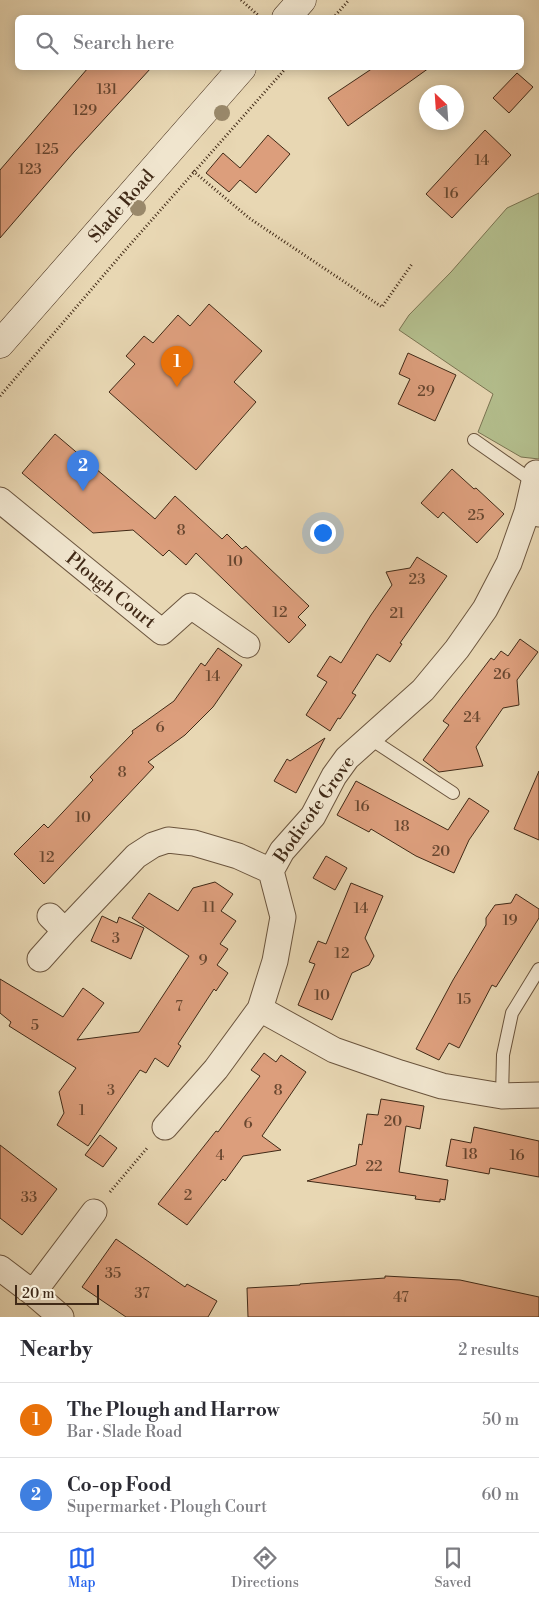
<!DOCTYPE html>
<meta charset="utf-8">
<style>
:root{--surface:#fff;--page:#f2f2f3;--text:#2b2b33;--muted:#7c7c81;--line:#e1e1e2;--accent:#2563eb}
body{margin:0;font-family:"Libre Bodoni",serif;background:var(--page);color:var(--text)}
.compass{position:absolute;left:419px;top:85px;width:45px;height:45px;border-radius:50%;background:var(--surface);box-shadow:0 2px 12px #0003;rotate:335deg}
.scale{position:absolute;left:15px;bottom:12px;width:84px;box-sizing:border-box;padding-left:5px;border:2px solid #412a17;border-top:0;font-size:14px;line-height:18px;white-space:nowrap;color:#412a17;-webkit-text-stroke:4px #f0e5ce;paint-order:stroke}
.you{position:absolute;left:322px;top:532px;width:18px;height:18px;margin:-12px;border:4px solid #fff;border-radius:50%;background:#1a73e8;box-shadow:0 0 0 8px #1a73e833}
.badge{display:grid;place-items:center;width:32px;height:32px;border-radius:50%;background:var(--accent);color:#fff;font-size:16px;font-weight:700}
.pin{position:absolute;translate:-50% -41px;filter:drop-shadow(0 1px 2px #0008)}
.pin::after{content:'';position:absolute;top:26px;width:18px;height:15px;background:inherit;clip-path:polygon(0 0,100% 0,50% 100%)}
.list{margin:0;padding:0;list-style:none}
h2{display:flex;justify-content:space-between;align-items:center;height:65px;margin:0;padding:0 20px;font-size:21px}
h2 small{font-size:16px;font-weight:400;color:var(--muted)}
.list li{display:grid;grid-template-columns:32px 1fr auto;gap:15px;align-items:center;box-sizing:border-box;height:75px;padding:0 20px;border-top:1px solid var(--line)}
.list b{display:block;font-size:19px;white-space:nowrap}
.list p{margin:0;font-size:16px;white-space:nowrap;color:var(--muted)}
.list em{font-size:16px;font-style:normal;color:var(--muted)}
.icon{flex:none;width:28px;height:28px;fill:none;stroke:currentColor;stroke-width:2;stroke-linecap:round;stroke-linejoin:round}
.map{position:relative;flex:none;width:539px;height:1317px;overflow:hidden}
.search{position:absolute;background:var(--surface);box-shadow:0 2px 12px #0003;left:15px;right:15px;top:15px;height:55px;display:flex;align-items:center;gap:12px;box-sizing:border-box;padding:0 18px;border-radius:8px;color:var(--muted);font-size:19px}
.sheet{height:215px;background:var(--surface)}
nav{display:flex;justify-content:space-around;align-items:center;box-sizing:border-box;height:70px;border-top:1px solid var(--line);background:var(--surface);font-size:14px;color:var(--muted)}
nav a{display:grid;justify-items:center;gap:2px}
nav .on{color:var(--accent)}
.map>svg:first-child{display:block}
.green{fill:#b4bf8e;stroke:#7a7452}
.building{fill:#dc9e7c;stroke:#412a17}
.lines{fill:none;stroke-linecap:round;stroke-linejoin:round}
.service-casing{stroke:#6b553e;stroke-width:14}
.minor-casing{stroke:#6b553e;stroke-width:27}
.secondary-casing{stroke:#412a17;stroke-width:29}
.path{stroke:#412a17;stroke-width:3;stroke-dasharray:1 2.5;stroke-linecap:butt}
.service{stroke:#f0e5ce;stroke-width:12}
.minor{stroke:#f0e5ce;stroke-width:25}
.secondary{stroke:#f0e5ce;stroke-width:28}
.tree{fill:#99886a}
.labels{text-anchor:middle;stroke-width:4;stroke-linejoin:round;paint-order:stroke}
.number-label{font-size:15px;fill:#684730}
.street-label{font-size:18px;fill:#412a17;stroke:#f0e5ce}
</style>
<div class="map">
<svg width="539" height="1317" viewBox="0 0 539 1317">
<rect width="100%" height="100%" fill="#e8d7b3"/>
<filter id="stains"><feTurbulence type="fractalNoise" baseFrequency=".004" numOctaves="4"/><feColorMatrix values="0 0 0 0 .2 0 0 0 0 .09 0 0 0 0 .02 0 0 0 .5 -.17"/></filter>
<radialGradient id="worn" r=".72"><stop offset=".6" stop-color="#630" stop-opacity="0"/><stop offset="1" stop-color="#630" stop-opacity=".3"/></radialGradient>
<path class="green" d="M539,193V459L521,457L478,432L493,394L399,330L409,315L451,272L507,208Z"/>
<path class="building" d="M88,68H151L74,152L0,238V170Z
M373,68H429L348,126L328,98Z
M517,73L533,87L509,113L493,98Z
M485,130L511,155L452,218L426,194Z
M268,135L290,154L256,193L240,180L229,192L206,173L223,153L240,168Z
M209,304L262,351L234,382L256,402L196,470L109,392L135,364L126,356L144,336L153,343L178,315L190,326Z
M408,353L456,375L435,421L398,404L410,379L399,374Z
M55,434L155,519L175,496L222,539L227,534L242,549L246,546L309,606L298,617L306,625L289,643L196,553L186,565L169,550L163,556L133,530L93,533L22,473Z
M452,469L474,489L476,488L504,514L477,543L443,512L438,518L421,503Z
M417,557L447,576L400,643L402,644L390,662L377,654L352,693L356,695L340,719L338,718L330,731L306,715L327,682L317,676L330,656L341,663L371,615L392,585L386,572L410,568Z
M520,639L538,652L517,680L519,705L503,708L476,747L483,766L439,772L423,760L449,725L443,721L491,658L494,660L501,651L508,656Z
M218,648L242,665L213,707L185,735L148,762L154,767L44,884L14,854L44,824L48,828L93,780L90,777L133,733L132,731L174,701L201,663L205,666Z
M325,738L296,793L274,781L287,759L290,761Z
M539,771V840L514,829Z
M356,781L448,830L469,798L489,811L469,840L454,873L416,856L371,829L369,832L337,815Z
M326,856L347,868L335,890L313,878Z
M215,882L233,894L221,911L236,921L220,944L228,949L217,965L228,973L216,991L214,989L178,1044L181,1046L168,1067L155,1058L146,1073L140,1070L88,1146L57,1125L64,1113L59,1092L76,1068L9,1026L11,1022L0,1013V979L63,1017L83,988L104,1003L77,1040L139,1032L189,956L132,918L149,893L178,911L193,888Z
M351,883L383,896L365,938L374,956L369,965L352,973L332,1020L298,1005L315,964L309,962L318,941L326,944Z
M516,894L539,909V918L496,987L492,985L459,1048L449,1043L439,1060L416,1049L453,980L486,925V918L495,905L511,903Z
M102,916L117,923L119,917L144,928L131,959L91,941Z
M264,1053L276,1062L281,1055L306,1072L262,1136L281,1150L243,1156L225,1181L223,1179L187,1225L158,1204L216,1131L218,1132L260,1076L251,1070Z
M381,1099L424,1106L420,1129L406,1126L399,1172L448,1180L445,1200L440,1199V1202L415,1199L416,1196L307,1181L356,1165L359,1144L362,1145L367,1114L378,1115Z
M474,1127L539,1141V1177L490,1168L489,1174L446,1166L451,1139L471,1143Z
M100,1135L117,1148L103,1167L85,1155Z
M0,1145L57,1189L22,1235L0,1218Z
M116,1239L185,1287L187,1284L217,1301L208,1317H126L82,1287Z
M385,1276L460,1280L539,1297V1317H248L247,1288L300,1285V1284L385,1278Z"/>
<g class="lines">
<g class="service-casing">
<path id="service" d="M474,440L534,482
M369,738L453,793
M502,1096L503,1055L512,1013L539,969"/>
</g>
<g class="minor-casing">
<path id="minor" d="M0,500L162,632L191,606L247,645
M527,512L536,473
M50,916L65,931L136,856L153,845L168,840L194,843L238,856L271,871
M40,959L65,931
M260,1009L334,1050L400,1073L442,1086L502,1096L539,1095
M165,1127L216,1069L260,1009L275,961L283,917L271,871L282,851L313,816L334,776L347,758L423,690L457,649L485,609L509,563L527,512L539,514
M0,1268L33,1293L61,1317
M33,1293L94,1212"/>
</g>
<g class="secondary-casing">
<path id="secondary" d="M286,18L302,0
M0,344L242,68"/>
</g>
<path class="path" d="M241,0L259,16
M333,18L349,0
M193,171L249,218L382,307L412,264
M0,396L127,248L286,68
M110,1192L148,1147"/>
<use href="#service" class="service"/>
<use href="#minor" class="minor"/>
<use href="#secondary" class="secondary"/>
</g>
<g class="tree">
<circle cx="222" cy="113" r="8"/>
<circle cx="138" cy="208" r="8"/>
</g>
<g class="labels">
<g class="number-label">
<text x="107" y="94">131</text>
<text x="85" y="115">129</text>
<text x="47" y="154">125</text>
<text x="482" y="165">14</text>
<text x="30" y="174">123</text>
<text x="451" y="198">16</text>
<text x="426" y="396">29</text>
<text x="476" y="520">25</text>
<text x="181" y="535">8</text>
<text x="235" y="566">10</text>
<text x="417" y="584">23</text>
<text x="280" y="617">12</text>
<text x="397" y="618">21</text>
<text x="502" y="679">26</text>
<text x="213" y="681">14</text>
<text x="472" y="722">24</text>
<text x="160" y="732">6</text>
<text x="122" y="777">8</text>
<text x="362" y="811">16</text>
<text x="83" y="822">10</text>
<text x="402" y="831">18</text>
<text x="441" y="856">20</text>
<text x="47" y="862">12</text>
<text x="209" y="912">11</text>
<text x="361" y="913">14</text>
<text x="510" y="925">19</text>
<text x="116" y="943">3</text>
<text x="342" y="958">12</text>
<text x="203" y="965">9</text>
<text x="322" y="1000">10</text>
<text x="464" y="1004">15</text>
<text x="179" y="1011">7</text>
<text x="35" y="1030">5</text>
<text x="111" y="1095">3</text>
<text x="278" y="1095">8</text>
<text x="82" y="1115">1</text>
<text x="393" y="1126">20</text>
<text x="248" y="1128">6</text>
<text x="470" y="1159">18</text>
<text x="220" y="1160">4</text>
<text x="517" y="1160">16</text>
<text x="374" y="1171">22</text>
<text x="188" y="1200">2</text>
<text x="29" y="1202">33</text>
<text x="113" y="1278">35</text>
<text x="142" y="1298">37</text>
<text x="401" y="1302">47</text>
</g>
<g class="street-label">
<text transform="translate(121 206) rotate(-49)" y="6">Slade Road</text>
<text transform="translate(111 590) rotate(39)" y="6">Plough Court</text>
<text transform="translate(314 809) rotate(-55)" y="6">Bodicote Grove</text>
</g>
</g>
<rect width="100%" height="100%" filter="url(#stains)"/>
<rect width="100%" height="100%" fill="url(#worn)"/>
</svg>
<svg class="compass" viewBox="-18 -18 36 36"><path d="M0-13l5 13h-10z" fill="#e53935"/><path d="M0 13l5-13h-10z" fill="#7c7c81"/></svg>
<div class="scale">20 m</div>
<div class="you"></div>
<div class="pin badge" style="left:177px;top:387px;background:#e8710a">1</div>
<div class="pin badge" style="left:83px;top:491px;background:#3f7fe0">2</div>
<div class="search"><svg class="icon" aria-label="search" viewBox="0 0 24 24"><circle cx="10" cy="10" r="6"/><path d="M15 15l6 6"/></svg>Search here</div>
</div>
<section class="sheet">
<h2>Nearby<small>2 results</small></h2>
<ul class="list">
<li><span class="badge" style="background:#e8710a">1</span><div><b>The Plough and Harrow</b><p>Bar · Slade Road</p></div><em>50 m</em></li>
<li><span class="badge" style="background:#3f7fe0">2</span><div><b>Co-op Food</b><p>Supermarket · Plough Court</p></div><em>60 m</em></li>
</ul>
</section>
<nav>
<a class="on"><svg class="icon" aria-label="map" viewBox="0 0 24 24"><path d="M3 6l6-2 6 2 6-2v14l-6 2-6-2-6 2zM9 4v14M15 6v14"/></svg>Map</a>
<a><svg class="icon" aria-label="directions" viewBox="0 0 24 24"><path d="M12 3l9 9-9 9-9-9zM9 14v-3h6M13 9l2 2-2 2"/></svg>Directions</a>
<a><svg class="icon" aria-label="saved" viewBox="0 0 24 24"><path d="M7 4h10v16l-5-4-5 4z"/></svg>Saved</a>
</nav>
